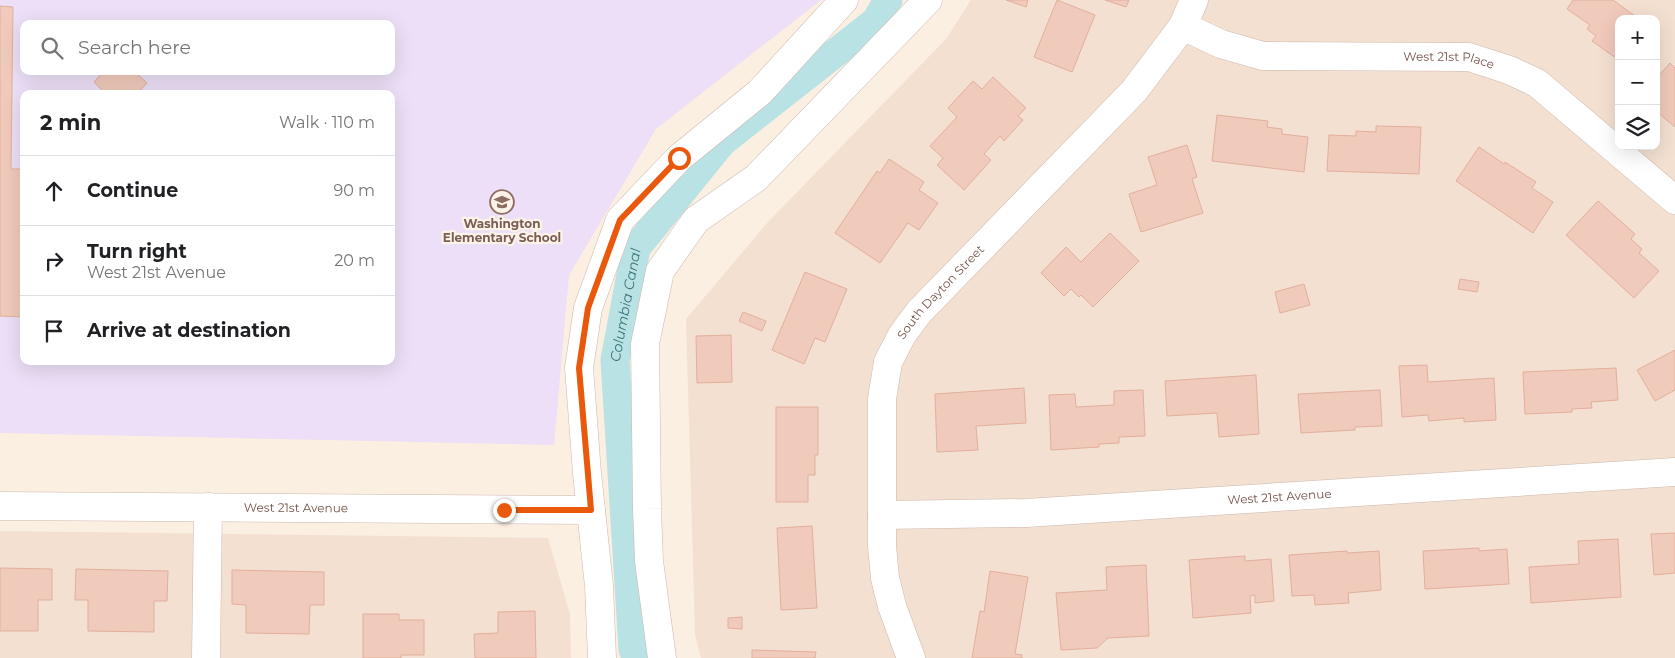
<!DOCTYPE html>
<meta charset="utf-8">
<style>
:root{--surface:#fff;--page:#f2f2f2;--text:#202124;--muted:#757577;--line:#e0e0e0}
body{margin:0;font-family:Montserrat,sans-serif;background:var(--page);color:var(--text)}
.controls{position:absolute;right:15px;top:15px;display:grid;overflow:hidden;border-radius:10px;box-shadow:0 5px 20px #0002}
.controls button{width:45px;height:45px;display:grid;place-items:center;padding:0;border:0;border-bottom:1px solid var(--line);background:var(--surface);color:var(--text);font:25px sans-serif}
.stop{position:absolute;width:15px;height:15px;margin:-11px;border:4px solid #ea580c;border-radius:50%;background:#fff}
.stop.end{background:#ea580c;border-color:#fff;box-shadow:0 1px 5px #0008}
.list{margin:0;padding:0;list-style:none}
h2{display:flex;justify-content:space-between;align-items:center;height:65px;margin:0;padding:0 20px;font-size:21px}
h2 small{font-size:16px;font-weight:400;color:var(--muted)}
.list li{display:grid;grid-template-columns:32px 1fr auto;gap:15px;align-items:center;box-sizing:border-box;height:70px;padding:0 20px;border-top:1px solid var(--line)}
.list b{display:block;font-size:19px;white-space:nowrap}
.list p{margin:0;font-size:16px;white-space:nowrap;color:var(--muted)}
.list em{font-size:16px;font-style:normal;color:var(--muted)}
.icon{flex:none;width:28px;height:28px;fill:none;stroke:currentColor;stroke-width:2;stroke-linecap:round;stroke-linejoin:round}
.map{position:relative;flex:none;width:1675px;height:658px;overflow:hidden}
.search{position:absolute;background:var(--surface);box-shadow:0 5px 20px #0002;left:20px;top:20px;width:375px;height:55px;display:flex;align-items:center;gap:12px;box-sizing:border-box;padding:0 18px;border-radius:10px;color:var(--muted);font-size:19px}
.panel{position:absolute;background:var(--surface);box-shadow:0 5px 20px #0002;left:20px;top:90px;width:375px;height:275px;border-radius:10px}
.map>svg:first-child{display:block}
.residential{fill:#f3e0d1;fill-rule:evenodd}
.education{fill:#ecdff7;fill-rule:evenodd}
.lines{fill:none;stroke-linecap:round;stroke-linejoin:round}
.canal{stroke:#b8e2e4;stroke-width:29}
.building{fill:#f0cabb;stroke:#e2af9c}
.minor-casing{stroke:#ceb8ac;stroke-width:29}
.minor{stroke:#fff;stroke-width:28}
.route{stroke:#ea580c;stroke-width:6}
.labels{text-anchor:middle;stroke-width:4.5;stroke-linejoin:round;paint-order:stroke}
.street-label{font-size:12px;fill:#725449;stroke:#fef3e8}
.education-label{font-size:12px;font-weight:bold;fill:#785e54;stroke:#fef3e8}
.water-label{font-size:14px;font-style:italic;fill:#3e7477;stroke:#fef3e8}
</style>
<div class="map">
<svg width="1675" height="658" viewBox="0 0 1675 658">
<rect width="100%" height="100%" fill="#fbefe2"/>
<path class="residential" d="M971,0H1675V658H701L695,634L686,319L767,223L946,39ZM1619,19H1656V146H1619Z
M0,531L548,538L570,614L571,658H0Z"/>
<path class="education" d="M0,0H821L656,129L569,275L554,445L0,433ZM24,24H391V71H24ZM24,94H391V361H24Z"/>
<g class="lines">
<path class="canal" id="s1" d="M636,658L633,649L615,360L636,248L722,142L876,21L888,0"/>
</g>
<path class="building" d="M1006,0H1028L1026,7Z
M1057,0L1095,15L1072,72L1034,57Z
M1105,0H1129L1126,7Z
M1573,0H1613L1639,19H1619V53L1616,58L1592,41L1596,36L1587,29L1590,25L1567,9Z
M0,6L13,7L11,169H24V317L0,316Z
M1670,63L1675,68V127L1656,111V79Z
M104,71H134L147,83L137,94H106L94,82Z
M993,77L1026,108L1018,116L1023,120L1004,141L1000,136L984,154L991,160L964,190L937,165L943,158L930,146L957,117L948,108L973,81L982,89Z
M1217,115L1268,121L1267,127L1282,129V134L1308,137L1304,172L1212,161Z
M1376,126L1421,127L1419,174L1327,171L1329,135L1356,136V131L1376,132Z
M1187,145L1197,177L1192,179L1203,213L1141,232L1129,194L1157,185L1148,157Z
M1479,147L1504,164L1505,162L1536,182L1532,188L1553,202L1533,233L1456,181Z
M889,159L924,182L919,190L938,203L919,230L908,223L880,263L835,233L877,171L880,173Z
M1598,201L1635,234L1631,239L1642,249L1639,253L1659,271L1634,298L1566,235Z
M1110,233L1139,261L1093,307L1081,295L1079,297L1071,289L1064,296L1041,273L1066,247L1081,262Z
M805,272L847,289L825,342L815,338L804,364L772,350Z
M1460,279L1479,282L1477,292L1458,289Z
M1304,284L1310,305L1280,313L1275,292Z
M743,312L766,321L762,331L739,321Z
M731,335L732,382L697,383L696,336Z
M1675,350V390L1655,401L1637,370Z
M1427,365L1428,382L1494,378L1496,420L1464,422V418L1429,421L1428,415L1402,417L1399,366Z
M1616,368L1618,400L1591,402L1592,408L1572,409V412L1525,414L1523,372Z
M1256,375L1259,434L1219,437L1217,413L1167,416L1165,381Z
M1024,388L1026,423L976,426L978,450L937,452L935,394Z
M1143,390L1145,436L1119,437V443L1099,444V447L1051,450L1049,395L1075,394L1076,407L1114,405V391Z
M1380,390L1382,426L1355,427V430L1301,433L1298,394Z
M776,407H818V455H815V475H808V502H776Z
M812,526L817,608L781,610L777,528Z
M1675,533V573L1654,575L1651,534Z
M1618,539L1621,597L1531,603L1529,567L1579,564L1578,541Z
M1479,548V551L1507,549L1509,584L1425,589L1423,551Z
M1347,551V553L1379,551L1381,590L1348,593L1349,603L1315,605L1314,595L1292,596L1289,555Z
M1245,556V561L1271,559L1274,601L1255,603V595L1250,596L1251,613L1193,618L1189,560Z
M1146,565L1149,636L1108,638L1097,648L1061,650L1056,593L1107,590L1106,567Z
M0,568L52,569V600H38V631H0Z
M76,569L168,571L167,601H154V632L88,631V600H75Z
M232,570L324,572V605H310L309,634L246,633V605L232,604Z
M990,571L1028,577L1015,654L1022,655V658H972L980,611L984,612Z
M535,611L536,658H475L474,634L498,633V612Z
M363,614H399V620H424V655H401V658H363Z
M742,617V629L728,628V618Z
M752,650L816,652L815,658H752Z"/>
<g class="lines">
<g class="minor-casing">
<g id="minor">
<path id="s2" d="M1183,26L1221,44L1263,56L1469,57L1509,70L1537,83L1675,200"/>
<path id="s3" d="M0,506L591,510"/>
<path id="s4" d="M882,515L1026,513L1675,472"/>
<path d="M206,658L208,507"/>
<path d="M602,658L599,586L587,473L579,368L588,308L620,220L679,158L760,92L844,0"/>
<path d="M662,658L649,561L647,509L645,344L660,271L696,220L756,178L928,0"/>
<path id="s5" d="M911,658L892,606L885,578L882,546V399L888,362L902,335L919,312L1134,91L1183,26L1194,0"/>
</g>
</g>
<use href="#minor" class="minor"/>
</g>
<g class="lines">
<path class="route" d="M504,510H591L579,368L588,308L620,220L679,158"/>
</g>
<defs>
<g id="school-ring" transform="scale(1.25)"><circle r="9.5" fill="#fef3e8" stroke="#8d6e63" stroke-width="1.5"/><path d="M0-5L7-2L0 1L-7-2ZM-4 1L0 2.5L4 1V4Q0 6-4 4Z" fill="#8d6e63"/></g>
</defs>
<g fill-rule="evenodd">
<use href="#school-ring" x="502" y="202"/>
</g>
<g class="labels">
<g class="street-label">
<text dy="4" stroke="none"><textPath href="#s2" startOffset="272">West 21st Place</textPath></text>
<text dy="4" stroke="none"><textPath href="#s5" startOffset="389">South Dayton Street</textPath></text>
<text dy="4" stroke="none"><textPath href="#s4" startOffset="398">West 21st Avenue</textPath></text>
<text dy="4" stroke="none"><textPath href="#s3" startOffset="296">West 21st Avenue</textPath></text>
</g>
<g class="education-label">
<text x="502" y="228">Washington<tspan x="502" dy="14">Elementary School</tspan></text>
</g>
<g class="water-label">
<text dy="5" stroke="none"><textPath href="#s1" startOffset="355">Columbia Canal</textPath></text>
</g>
</g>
</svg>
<div class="controls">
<button>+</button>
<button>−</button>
<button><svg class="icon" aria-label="layers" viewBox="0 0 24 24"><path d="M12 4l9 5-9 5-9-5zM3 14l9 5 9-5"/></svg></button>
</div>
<div class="stop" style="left:679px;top:158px"></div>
<div class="stop end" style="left:504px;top:510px"></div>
<div class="search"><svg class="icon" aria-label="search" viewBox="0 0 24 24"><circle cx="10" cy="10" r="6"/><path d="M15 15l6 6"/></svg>Search here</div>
<section class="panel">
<h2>2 min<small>Walk · 110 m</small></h2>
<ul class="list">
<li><svg class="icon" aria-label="ahead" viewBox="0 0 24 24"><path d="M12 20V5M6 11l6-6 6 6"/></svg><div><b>Continue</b></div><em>90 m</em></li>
<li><svg class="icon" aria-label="right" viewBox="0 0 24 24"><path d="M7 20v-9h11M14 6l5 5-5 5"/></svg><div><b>Turn right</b><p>West 21st Avenue</p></div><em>20 m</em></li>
<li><svg class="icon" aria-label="arrive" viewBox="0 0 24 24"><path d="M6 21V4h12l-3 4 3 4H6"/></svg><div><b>Arrive at destination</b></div></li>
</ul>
</section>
</div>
